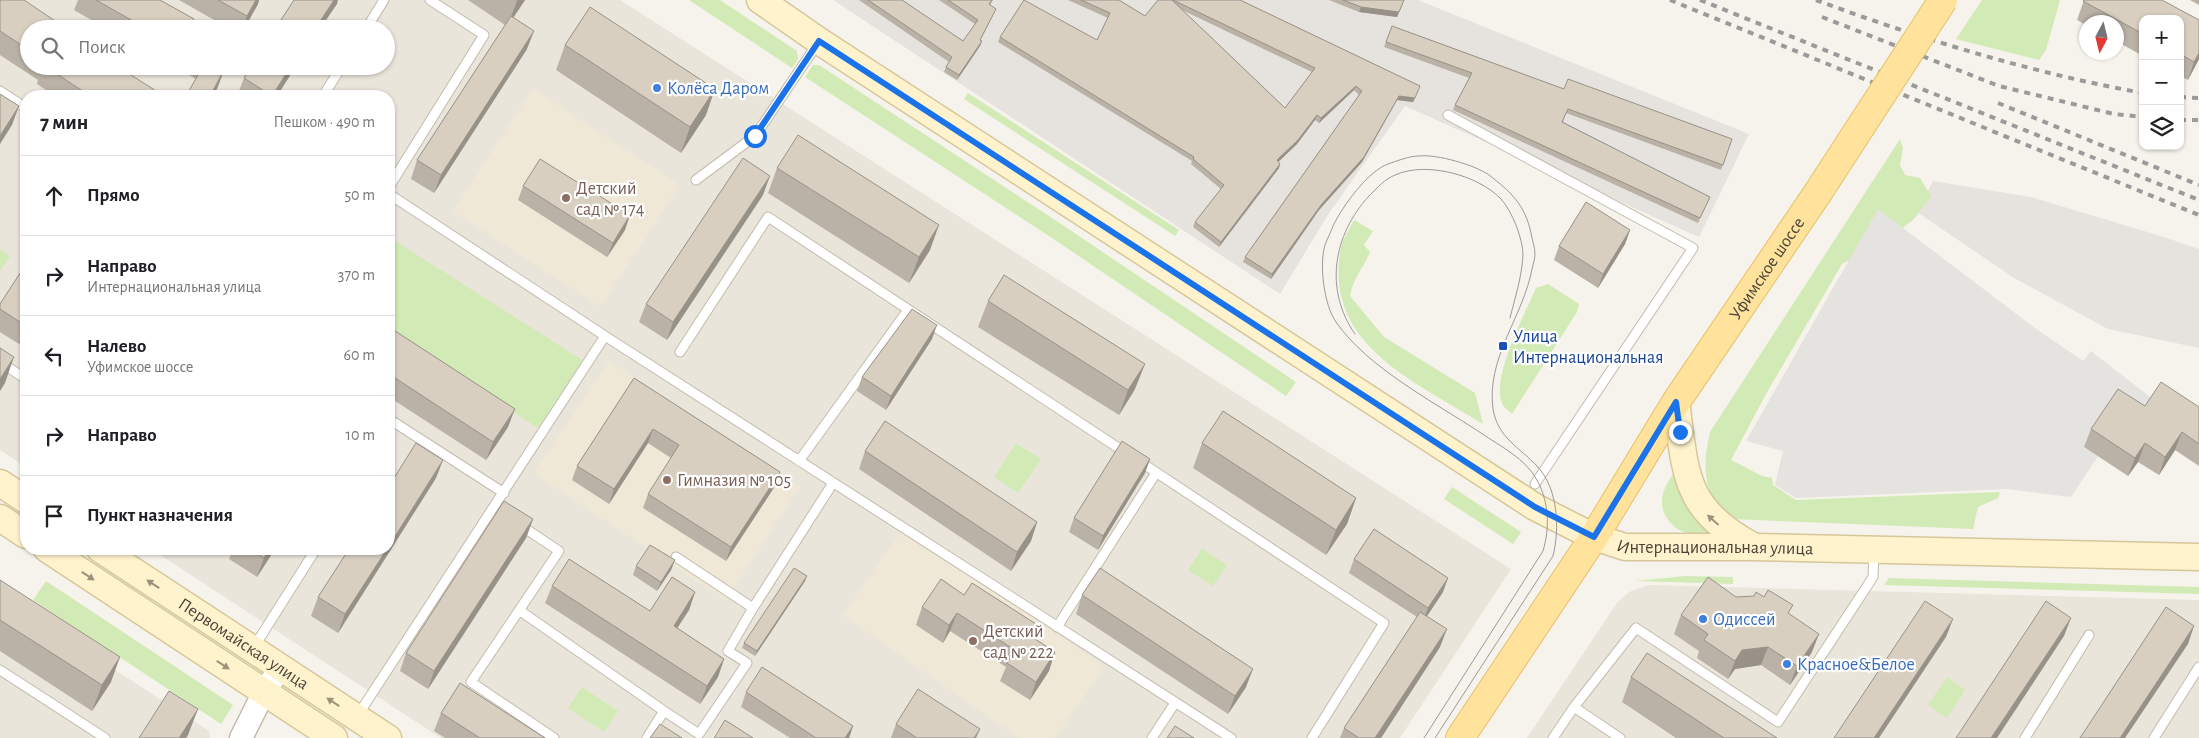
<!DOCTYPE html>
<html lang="ru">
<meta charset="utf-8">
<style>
:root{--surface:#fff;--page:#f6f6f6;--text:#202124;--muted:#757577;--line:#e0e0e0}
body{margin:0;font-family:"Alegreya Sans",sans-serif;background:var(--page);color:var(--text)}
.controls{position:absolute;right:15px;top:15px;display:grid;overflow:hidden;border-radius:10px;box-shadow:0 1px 4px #0004}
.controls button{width:45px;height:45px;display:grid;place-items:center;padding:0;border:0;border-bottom:1px solid var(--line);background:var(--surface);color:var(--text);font:25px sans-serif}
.compass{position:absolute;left:2079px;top:15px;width:45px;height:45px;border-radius:50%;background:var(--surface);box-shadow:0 1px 4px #0004;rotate:187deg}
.stop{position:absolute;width:15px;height:15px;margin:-11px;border:4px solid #1a73e8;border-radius:50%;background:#fff}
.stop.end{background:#1a73e8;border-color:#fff;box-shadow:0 1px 5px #0008}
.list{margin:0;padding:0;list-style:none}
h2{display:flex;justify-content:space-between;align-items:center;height:65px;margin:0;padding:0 20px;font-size:21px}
h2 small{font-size:16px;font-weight:400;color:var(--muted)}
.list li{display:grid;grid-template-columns:32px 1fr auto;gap:15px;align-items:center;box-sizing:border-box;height:80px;padding:0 20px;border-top:1px solid var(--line)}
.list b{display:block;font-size:19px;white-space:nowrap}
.list p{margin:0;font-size:16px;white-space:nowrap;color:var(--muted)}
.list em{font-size:16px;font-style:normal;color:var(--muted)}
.icon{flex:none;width:28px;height:28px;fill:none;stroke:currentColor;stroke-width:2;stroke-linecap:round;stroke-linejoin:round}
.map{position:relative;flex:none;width:2199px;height:738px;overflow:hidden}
.search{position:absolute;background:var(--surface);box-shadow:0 1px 4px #0004;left:20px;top:20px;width:375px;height:55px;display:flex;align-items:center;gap:12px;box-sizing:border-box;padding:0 18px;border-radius:28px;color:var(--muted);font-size:19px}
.panel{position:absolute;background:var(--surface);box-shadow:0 1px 4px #0004;left:20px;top:90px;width:375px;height:465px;border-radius:20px}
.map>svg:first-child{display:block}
.residential{fill:#eae5da;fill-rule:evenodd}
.industrial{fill:#e6e2dd}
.education{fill:#efe8d6}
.green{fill:#d2eab5}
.parking{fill:#e5e3e0}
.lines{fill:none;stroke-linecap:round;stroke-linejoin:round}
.service-casing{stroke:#c2bbae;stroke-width:11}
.tertiary-casing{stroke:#c2bbae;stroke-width:25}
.secondary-casing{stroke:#d6c79b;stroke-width:29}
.primary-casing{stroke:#e6c16a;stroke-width:30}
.service{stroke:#fff;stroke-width:9}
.tertiary{stroke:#fff;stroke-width:22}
.secondary{stroke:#fff3cd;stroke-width:26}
.primary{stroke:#ffe39c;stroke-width:28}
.tram{stroke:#9a9a9a;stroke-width:1}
.rail{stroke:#9a9a9a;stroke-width:4;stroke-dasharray:6 6;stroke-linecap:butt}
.primary-bridge-casing{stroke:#e6c16a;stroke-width:30;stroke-linecap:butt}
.primary-bridge{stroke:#ffe39c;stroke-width:28}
.wall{fill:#bab2a6;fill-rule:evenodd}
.shaded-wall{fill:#979187}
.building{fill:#d8cfc1;stroke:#979187}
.oneway{fill:#9c937c}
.route{stroke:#1a73e8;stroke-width:6}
.shop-dot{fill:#3f7fe0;stroke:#fff;stroke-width:2}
.education-dot{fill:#8d6e63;stroke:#fff;stroke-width:2}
.transit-dot{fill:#1a4fb4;stroke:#fff;stroke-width:2}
.labels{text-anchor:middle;stroke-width:4.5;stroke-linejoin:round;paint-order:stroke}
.shop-label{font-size:18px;fill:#366cbe;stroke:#fff;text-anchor:start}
.education-label{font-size:18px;fill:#785e54;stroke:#fff;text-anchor:start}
.street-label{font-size:18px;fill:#4b4439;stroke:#fff}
.transit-label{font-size:18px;fill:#164399;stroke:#fff;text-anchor:start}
</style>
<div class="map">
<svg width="2199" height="738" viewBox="0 0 2199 738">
<rect width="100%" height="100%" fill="#f6f3ec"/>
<path class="residential" d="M0,0H620L1511,569L1400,738H733L718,729L712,738H441L151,549H389V96H26V467L0,450ZM29,29H386V66H29Z
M1649,585L2199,600V738H1527L1617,603L1629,592Z
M0,595L209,731L210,738H0Z"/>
<path class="industrial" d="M833,0H1418L1749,134L1699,237L1405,106L1329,213L1280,294Z
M1933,181L2031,197L2167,238L2199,249V348L2108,329L2014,278L1917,212Z"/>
<path class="education" d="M533,89L680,185L600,307L453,211Z
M609,361L800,487L725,600L534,473Z
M904,527L1104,667L1055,738H1019L843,615Z"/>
<path class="green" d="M689,0H720L797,51L798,59L792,68Z
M1982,0H2060L2046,50L2039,60L1956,39Z
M813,65H819L1061,224L1296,382L1286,396L1052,238L805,77Z
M968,93L1179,230L1175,236L964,99Z
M1900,139L1903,148L1900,165L1905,175L1920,178L1931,196L1914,219L1887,240L1842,264L1766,394L1731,460L1762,476L1772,478L1773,485L1796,500L2000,492L1998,498L1978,507L1973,529L1731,519C1725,512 1718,505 1713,497C1702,478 1705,453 1710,432Z
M1354,220L1373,231L1364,245L1370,252C1363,269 1354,276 1350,296L1384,337L1475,393L1483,424C1415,381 1322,345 1341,247C1343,238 1350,228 1354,220Z
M389,237L584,361L538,428L389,332Z
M0,249L10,256L0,271Z
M1548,284L1579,304L1577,312L1512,414C1509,411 1503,407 1502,403C1491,378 1525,313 1536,288Z
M1016,443L1041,459L1018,493L994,477Z
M1675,471L1712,534C1703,534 1693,534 1684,532C1678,530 1673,526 1669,521C1655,503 1664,487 1675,471Z
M1452,487L1521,532L1513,544L1444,499Z
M1202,549L1227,565L1213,586L1188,570Z
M1686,576L1733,577V584L1635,581Z
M1889,578L2199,587V594L1884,585Z
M46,581L233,705L221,724L33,600Z
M1947,677L1965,690L1947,718L1928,705Z
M582,687L618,711L604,732L568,708Z"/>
<path class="parking" d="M1878,209L2035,328L2083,361L2091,351L2154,400L2084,447L2098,456L2071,497L2007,489L1796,498L1775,485L1783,451L1746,441Z"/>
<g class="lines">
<g class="service-casing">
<path id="service" d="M366,29L384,0
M0,91L26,108
M323,96L342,66
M1448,115L1693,248L1535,484
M696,180L755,136L818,43
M389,187L484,35L430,0
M389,194L605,336L1231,738
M680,352L768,217L1126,453
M0,362L26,379
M389,419L504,493
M799,461L908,310
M1139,461L1384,623L1312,738
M520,525L559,551L471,682L554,738
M753,608L833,483
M519,610L664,711
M1057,627L1156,473
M254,647L316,549
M0,670L105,738
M1574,707L1620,738
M358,715L605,336
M647,738L664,711L699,734L747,663L728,651L753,608L676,557
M1152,738L1175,703
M1553,738L1574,707L1636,628L1778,722L1873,577L1874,551
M2025,738L2089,635
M2154,738L2199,667"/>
</g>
<g class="tertiary-casing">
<path id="tertiary" d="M241,738L264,692L281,667"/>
</g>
<g class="secondary-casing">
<g id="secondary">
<path id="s1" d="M760,0L819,41L1535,507L1594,537L1625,547H1753L2199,557"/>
<path d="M1676,402C1686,474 1683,509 1753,546"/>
<path d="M0,483L26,500"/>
<path d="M0,518L26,535"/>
<path d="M47,549L334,738"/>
<path id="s2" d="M100,549L388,738"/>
</g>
</g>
<g class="primary-casing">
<g id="primary">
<path id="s3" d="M1460,738L1594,537L1676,402L1817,194"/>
</g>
</g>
<use href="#service" class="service"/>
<use href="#tertiary" class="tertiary"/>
<use href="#secondary" class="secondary"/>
<use href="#primary" class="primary"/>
<path class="tram" d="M1355,334C1324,290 1333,235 1369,196C1377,188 1385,179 1395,175C1426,161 1478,175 1501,199C1512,211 1523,239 1523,255C1522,276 1515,298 1510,318
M1424,738L1543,551C1550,528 1549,502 1537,480C1526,459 1500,446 1481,433C1434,402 1368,368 1336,322C1324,305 1319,265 1325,245C1327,239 1331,232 1333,226C1342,207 1368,171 1388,164C1397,161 1409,156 1419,156C1437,154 1475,165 1489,175C1511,192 1525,205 1531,233C1532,240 1535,247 1535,254C1535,259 1533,264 1532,269C1523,317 1486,358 1493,409C1498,438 1519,447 1537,466C1558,488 1560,528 1553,556L1435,738"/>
<path class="rail" d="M1670,0L2199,215
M1700,0L2199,200
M1816,0C1921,39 2032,73 2143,93
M1822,17L1999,86L2114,114L2143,117
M2180,97L2199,98
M1998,103L2199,185
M2180,120H2199"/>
<g class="primary-bridge-casing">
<path id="primary-bridge" d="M1817,194L1943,0"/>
</g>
<use href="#primary-bridge" class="primary-bridge"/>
</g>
<path class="wall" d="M0,0L29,29V66H123L132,76L164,96H55L37,84L38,80L0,55Z
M78,0H160L194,19L193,23L202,29H107L74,10Z
M179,0H259L258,4L244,29H230Z
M468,0H525L513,18L527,49L434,193L411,179L417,160L505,25Z
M859,0H902L963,41L975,24L939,0H993L990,5L996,9L980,41H982L980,46L957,80L944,72L946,67L949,62Z
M1068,0H1119L1145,16L1158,0H1240L1420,86L1413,102L1397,100L1362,162L1319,210L1271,279L1243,262L1245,257L1359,95L1354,90L1319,123L1315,120L1297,144L1278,162L1279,168L1219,247L1193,227L1195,222L1221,189L1191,164L1192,161L998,42L1000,37L1097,40L1108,18ZM1182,10L1293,63L1312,72L1285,108Z
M1329,0H1404L1397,17L1359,12Z
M2084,0L2199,20V59L2188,80L2180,76V19H2143V56L2116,41V22H2086V25L2077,20Z
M2190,0H2199V5Z
M1392,26L1564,89L1732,139L1721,170L1566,113L1563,122L1710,197L1698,223L1453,110L1455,105L1469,78L1384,47Z
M565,45L706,115L681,153L556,70Z
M173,66H225L223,70H224L217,89L196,79Z
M251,66H296L277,96H237L244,78Z
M777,168L930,250L909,283L768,193Z
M523,186L625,230L607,257L518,200Z
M763,195L667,340L639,322L646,304Z
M1630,230L1625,244L1598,288L1554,260L1559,246Z
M26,264V333L19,344L0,332V304Z
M988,301L1135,389L1119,415L978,327Z
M389,327L508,427L486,460L389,397Z
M932,339L886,410L857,391L862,377Z
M634,378L780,472L775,486L726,561L643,508L648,494L671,458L648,443L609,504L572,480L577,466Z
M2145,406L2199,407V466L2175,450L2159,475L2138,462L2128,476L2084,447L2091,429Z
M1202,443L1356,498L1347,524L1326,555L1193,468Z
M865,451L1037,522L1031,541L1011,571L859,469Z
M1150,459L1145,473L1098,550L1069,532L1074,518Z
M436,478L338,633L311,616L318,597Z
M533,519L526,538L428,689L400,671L406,653Z
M233,549H275L257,577L229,559Z
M1354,559L1443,592L1427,616L1440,647L1381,738H1340L1344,728L1417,617L1349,573Z
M675,560L671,570L657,591L633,575L636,566Z
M807,576L805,581L755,656L742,648L744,643Z
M0,580L111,682L92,711L0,651Z
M552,586L650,611L695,592L689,610L677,628L724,659L718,677L700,704L545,603Z
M964,595L1031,637L1049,671L1030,700L1000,681L1006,667L950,631L943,643L916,625L922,607Z
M1082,595L1246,687L1228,714L1076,614Z
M1736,597L1789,614L1812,652L1790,685L1761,665L1735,669L1728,679L1697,658L1699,651L1674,634L1681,615Z
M1631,677L1777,738H1676L1622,702Z
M746,692L853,726L849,738H790L741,707Z
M441,713L545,738H445L434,731Z
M896,724L976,738H891Z"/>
<path class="shaded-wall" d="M256,0H259L258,4L244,29H242L247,16Z
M334,0H338L337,4L320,29H315Z
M517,0H525L507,27L517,1Z
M1404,0L1397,17L1359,12L1361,7Z
M534,31L527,49L434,193L441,175Z
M982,41L980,46L957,80L959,75Z
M2199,53V59L2188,80L2194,62Z
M221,66H225L213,87Z
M291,66H296L277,96H272Z
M224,70L217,89L213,96H210Z
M1356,86L1354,90L1319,123L1321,118Z
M715,89L706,115L681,153L690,127Z
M1399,96L1415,98L1413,102L1397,100L1362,162L1319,210L1271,279L1272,274L1321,205Z
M19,106L12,125L0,144V136Z
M1317,115L1315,120L1297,144L1275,165L1277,160Z
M1280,164L1279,168L1219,247L1221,242Z
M770,176L763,195L667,340L673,322Z
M630,215L625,230L607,257L613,243Z
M939,225L930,250L909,283L919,257Z
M1630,230L1625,244L1598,288L1603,274Z
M26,325V333L19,344Z
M937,325L932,339L886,410L891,396Z
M14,357L5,383L0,391V379Z
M1145,364L1135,389L1119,415L1128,390Z
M515,409L508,427L486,460L493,442Z
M653,429L648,443L609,504L614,489Z
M2182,432L2175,450L2159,475L2165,457Z
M2145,443L2138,462L2128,476L2135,458Z
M1150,459L1145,473L1098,550L1103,536Z
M443,460L436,478L338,633L345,614L387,549H389V546Z
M780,472L775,486L726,561L731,547Z
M1356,498L1347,524L1326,555L1336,530Z
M533,519L526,538L428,689L434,671Z
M1037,522L1031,541L1011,571L1017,552Z
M270,549H275L257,577L264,558Z
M675,560L671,570L657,591L661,582Z
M807,576L805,581L755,656L757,651Z
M1448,578L1443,592L1423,622L1428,608Z
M695,592L689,610L667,644L674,626Z
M957,613L950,631L943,643L949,625Z
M2071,618L2064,636L1997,738H1991Z
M1953,619L1946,637L1879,738H1874Z
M1036,624L1029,643V635Z
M2194,626L2188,644L2125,738H2120Z
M1447,629L1440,647L1381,738H1375Z
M1819,634L1812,652L1790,685L1797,666Z
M1768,647L1761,665L1735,669L1728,679L1735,661L1742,650Z
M1055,652L1049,671L1030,700L1036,682Z
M120,657L111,682L92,711L102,685Z
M724,659L718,677L700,704L707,686Z
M1253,669L1246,687L1228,714L1235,696Z
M198,709L188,735L186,738H179Z
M853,726L849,738H845Z
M980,729L976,738H974Z"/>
<path class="building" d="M0,0H24L67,29H29V50L0,31Z
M96,0H160L194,19L192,23L202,29H147Z
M218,0H256L247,16Z
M294,0H334L315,29H275Z
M868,0H902L963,41L978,20L948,0H992L989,4L996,9L980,40L982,41L959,75L946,67L952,57Z
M1024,0L1097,40L1110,13L1081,0H1119L1145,16L1158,0H1172L1285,108L1315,68L1173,0H1240L1420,86L1415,98L1399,96L1364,157L1321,205L1272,274L1245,257L1362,91L1356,86L1321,118L1317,115L1298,140L1277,160L1280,164L1221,242L1195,222L1224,185L1193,159L1194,157L1000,37Z
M1343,0H1404L1399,12L1361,7Z
M2084,0H2162L2199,20V53L2194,62L2180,54V19H2143V34L2083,1Z
M590,7L715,89L690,127L565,45Z
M511,16L534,31L441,175L417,160Z
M1392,26L1564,89L1568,79L1732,139L1723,165L1568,109L1562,122L1710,197L1700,218L1455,105L1472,73L1386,42Z
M45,66H123L133,73L131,75L164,96H90Z
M203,66H221L220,68L224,70L210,96H186Z
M251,66H291L272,96L244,78Z
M0,94L19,106L0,136Z
M798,135L939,225L919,257L777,168Z
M743,158L770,176L673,322L646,304Z
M540,159L630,215L613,243L523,186Z
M1586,202L1630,230L1603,274L1559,246Z
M26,264V326L0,309V304Z
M1004,275L1145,364L1128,390L988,301Z
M912,309L937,325L891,396L862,377Z
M389,327L515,409L493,442L389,374Z
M0,348L14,357L0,379Z
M634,378L780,472L731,547L648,494L679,445L653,429L614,489L577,466Z
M2161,382L2199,407V444L2182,432L2165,457L2145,443L2135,458L2091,429L2118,389L2145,406Z
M1223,411L1356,498L1336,530L1202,443Z
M885,421L1037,522L1017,552L865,451Z
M1122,441L1150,459L1103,536L1074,518Z
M416,443L443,460L389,546V486Z
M504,501L533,519L434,671L406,653Z
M1374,529L1448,578L1428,608L1354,559Z
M650,545L675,560L661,582L636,566Z
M249,549H270L264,558Z
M349,549H387L345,614L318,597Z
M569,559L650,611L672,577L695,592L674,626L724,659L707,686L552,586Z
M794,568L807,576L757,651L744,643Z
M1100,568L1253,669L1235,696L1082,595Z
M1708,577L1736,597L1754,596L1756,592L1764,597L1768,590L1793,605L1788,613L1819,634L1797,666L1768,647L1742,650L1735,661L1704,640L1708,634L1681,615Z
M941,579L964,595L972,583L1036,624L1029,635L1055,652L1036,682L1007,663L1015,650L957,613L949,625L922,607Z
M0,580L120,657L102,685L0,620Z
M1925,601L1953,619L1874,738H1834Z
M2046,601L2071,618L1991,738H1956Z
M2166,607L2194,626L2120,738H2080Z
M1420,612L1447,629L1375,738H1359L1344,728Z
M1647,653L1777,738H1724L1631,677Z
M762,667L853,726L845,738H816L746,692Z
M460,683L545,738H480L441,713Z
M918,689L980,729L974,738H917L896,724Z
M169,691L198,709L179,738H139Z
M725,720L753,738H714Z
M660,724L682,738H650Z
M1175,726L1194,738H1167Z"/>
<defs><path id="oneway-solid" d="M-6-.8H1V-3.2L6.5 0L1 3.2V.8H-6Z" transform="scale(1.25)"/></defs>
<g class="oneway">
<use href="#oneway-solid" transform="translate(1713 520) rotate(-138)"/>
<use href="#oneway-solid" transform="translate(88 576) rotate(33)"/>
<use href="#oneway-solid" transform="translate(153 584) rotate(-147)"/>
<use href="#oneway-solid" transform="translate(223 665) rotate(33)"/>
<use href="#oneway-solid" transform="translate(333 702) rotate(-147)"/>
</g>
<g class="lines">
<path class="route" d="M755,136L819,41L1535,507L1594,537L1676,402L1680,432"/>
</g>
<g class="shop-dot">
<circle cx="657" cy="88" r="5"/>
<circle cx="1703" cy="619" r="5"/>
<circle cx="1787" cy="664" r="5"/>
</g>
<g class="education-dot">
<circle cx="566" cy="198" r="5"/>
<circle cx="667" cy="480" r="5"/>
<circle cx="973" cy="641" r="5"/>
</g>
<rect class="transit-dot" x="1498" y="341" width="10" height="10" rx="2.5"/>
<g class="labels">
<g class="shop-label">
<text x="667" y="94">Колёса Даром</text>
<text x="1713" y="625">Одиссей</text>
<text x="1797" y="670">Красное&amp;Белое</text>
</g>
<g class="education-label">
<text x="576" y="194">Детский<tspan x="576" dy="21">сад № 174</tspan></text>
<text x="677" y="486">Гимназия № 105</text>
<text x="983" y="637">Детский<tspan x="983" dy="21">сад № 222</tspan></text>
</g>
<g class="street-label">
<text dy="6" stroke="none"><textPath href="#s3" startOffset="561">Уфимское шоссе</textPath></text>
<text dy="6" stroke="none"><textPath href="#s1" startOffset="1115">Интернациональная улица</textPath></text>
<text dy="6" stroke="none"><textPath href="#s2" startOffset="172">Первомайская улица</textPath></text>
</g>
<g class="transit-label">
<text x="1513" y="342">Улица<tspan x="1513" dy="21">Интернациональная</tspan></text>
</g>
</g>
</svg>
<div class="controls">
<button>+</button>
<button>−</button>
<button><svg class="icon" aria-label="layers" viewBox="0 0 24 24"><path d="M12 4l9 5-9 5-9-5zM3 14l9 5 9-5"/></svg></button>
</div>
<svg class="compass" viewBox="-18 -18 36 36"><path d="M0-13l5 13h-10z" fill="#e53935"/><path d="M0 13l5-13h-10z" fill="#757577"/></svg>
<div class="stop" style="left:755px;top:136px"></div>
<div class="stop end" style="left:1680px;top:432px"></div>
<div class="search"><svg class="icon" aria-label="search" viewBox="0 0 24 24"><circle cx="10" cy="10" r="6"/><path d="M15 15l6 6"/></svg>Поиск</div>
<section class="panel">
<h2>7 мин<small>Пешком · 490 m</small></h2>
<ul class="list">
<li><svg class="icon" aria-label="ahead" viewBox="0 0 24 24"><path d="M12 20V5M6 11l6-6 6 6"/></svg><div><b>Прямо</b></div><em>50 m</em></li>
<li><svg class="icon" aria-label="right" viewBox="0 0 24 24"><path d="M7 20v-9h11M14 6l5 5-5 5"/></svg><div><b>Направо</b><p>Интернациональная улица</p></div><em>370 m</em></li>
<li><svg class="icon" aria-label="left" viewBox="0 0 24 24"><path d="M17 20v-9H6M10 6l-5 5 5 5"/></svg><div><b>Налево</b><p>Уфимское шоссе</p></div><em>60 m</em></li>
<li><svg class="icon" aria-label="right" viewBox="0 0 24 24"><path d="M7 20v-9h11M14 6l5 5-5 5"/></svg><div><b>Направо</b></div><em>10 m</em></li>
<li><svg class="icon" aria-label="arrive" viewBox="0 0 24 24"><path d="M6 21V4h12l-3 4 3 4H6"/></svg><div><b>Пункт назначения</b></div></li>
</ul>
</section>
</div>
